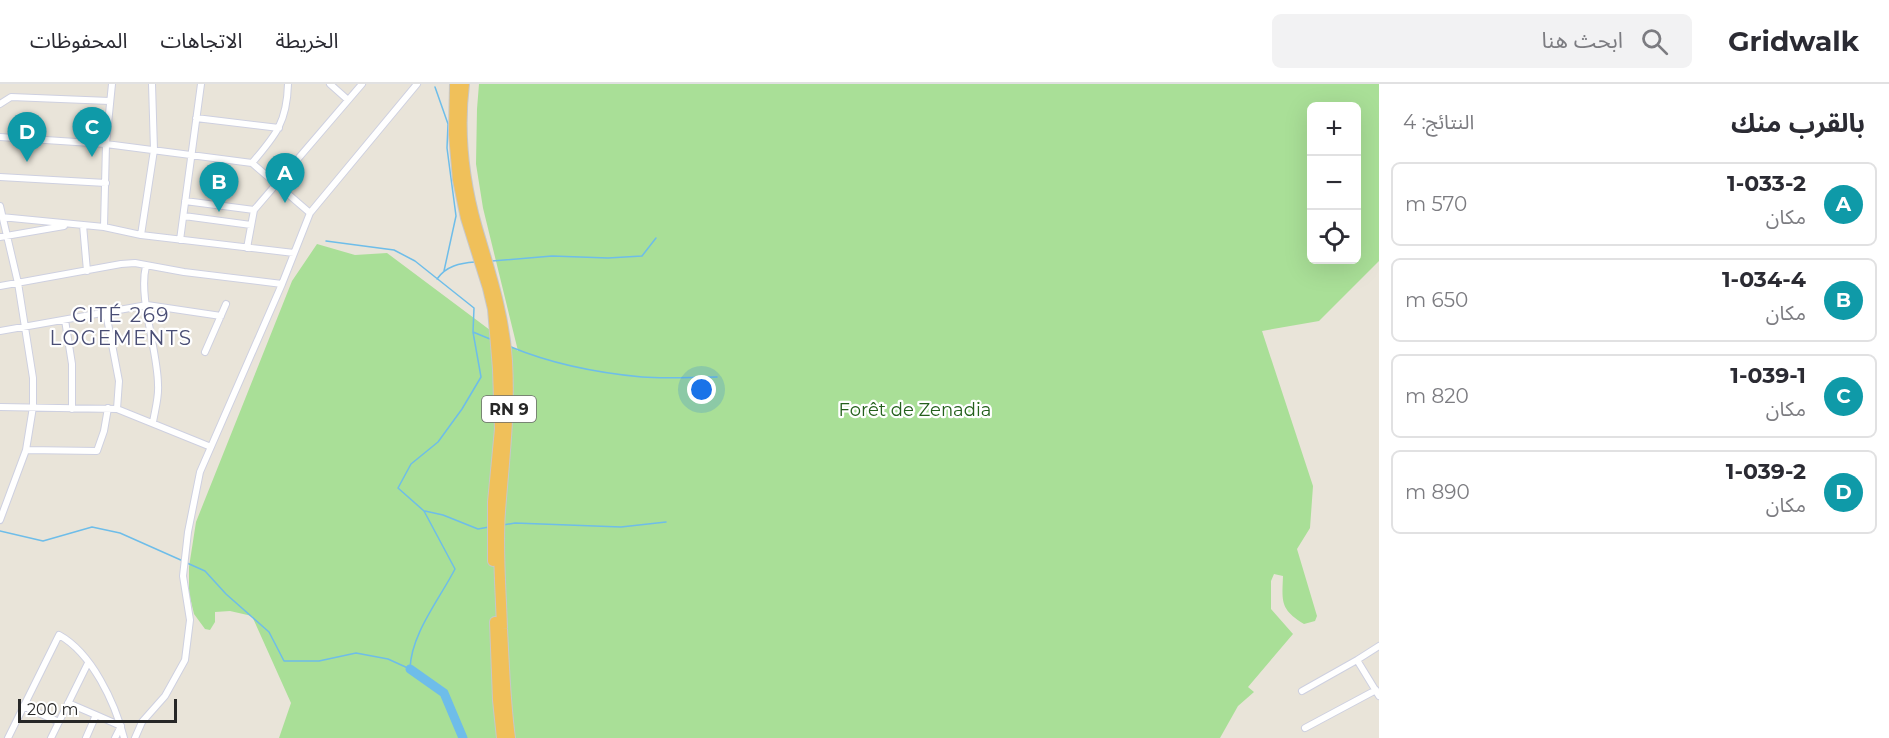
<!DOCTYPE html>
<html lang="ar">
<meta charset="utf-8">
<style>
:root{--surface:#fff;--page:#f2f2f3;--text:#2b2b33;--muted:#7c7c81;--line:#e1e1e2;--accent:#3d4ff2}
body{margin:0;font-family:Montserrat,"Noto Sans Arabic",sans-serif;background:var(--page);color:var(--text);direction:rtl}
.controls{position:absolute;right:18px;top:18px;display:grid;overflow:hidden;border-radius:9px;box-shadow:0 6px 24px #0002}
.controls button{width:54px;height:54px;display:grid;place-items:center;padding:0;border:0;border-bottom:2px solid var(--line);background:var(--surface);color:var(--text);font:30px sans-serif}
.scale{position:absolute;left:18px;bottom:15px;width:159px;box-sizing:border-box;padding-left:6px;border:3px solid #272727;border-top:0;font-size:16px;line-height:21px;white-space:nowrap;color:#272727;-webkit-text-stroke:4px #fff;paint-order:stroke}
.you{position:absolute;left:702px;top:306px;width:21px;height:21px;margin:-15px;border:4px solid #fff;border-radius:50%;background:#1a73e8;box-shadow:0 0 0 9px #1a73e833}
.badge{display:grid;place-items:center;width:39px;height:39px;border-radius:50%;background:var(--accent);color:#fff;font-size:20px;font-weight:700}
.pin{position:absolute;translate:-50% -50px;filter:drop-shadow(0 2px 3px #0008)}
.pin::after{content:'';position:absolute;top:32px;width:21px;height:18px;background:inherit;clip-path:polygon(0 0,100% 0,50% 100%)}
.list{margin:0;padding:0;list-style:none}
h2{display:flex;justify-content:space-between;align-items:center;height:78px;margin:0;padding:0 24px;font-size:26px}
h2 small{font-size:20px;font-weight:400;color:var(--muted)}
.list li{display:grid;grid-template-columns:39px 1fr auto;gap:18px;align-items:center;box-sizing:border-box;height:84px;margin:0 12px 12px;padding:0 12px;border:2px solid var(--line);border-radius:9px}
.list b{display:block;font-size:22px;white-space:nowrap}
.list p{margin:0;font-size:20px;white-space:nowrap;color:var(--muted)}
.list em{font-size:20px;font-style:normal;color:var(--muted)}
.icon{flex:none;width:33px;height:33px;fill:none;stroke:currentColor;stroke-width:2;stroke-linecap:round;stroke-linejoin:round}
.map{position:relative;flex:none;width:1379px;height:654px;overflow:hidden;direction:ltr}
header{display:flex;align-items:center;gap:36px;box-sizing:border-box;height:84px;padding:0 30px;background:var(--surface);border-bottom:2px solid var(--line)}
header strong{font-size:28px}
nav{display:flex;gap:33px;margin-inline-start:auto;font-size:21px}
.search{width:420px;height:54px;background:var(--page);display:flex;align-items:center;gap:15px;box-sizing:border-box;padding:0 21px;border-radius:9px;color:var(--muted);font-size:22px}
main{display:flex}
aside{flex:1;background:var(--surface)}
.map>svg:first-child{display:block}
.green{fill:#a9df97;fill-rule:evenodd}
.lines{fill:none;stroke-linecap:round;stroke-linejoin:round}
.stream{stroke:#6ebde9;stroke-width:1.5}
.river{stroke:#6ebde9;stroke-width:9}
.minor-casing{stroke:#ced0e0;stroke-width:8}
.trunk-casing{stroke:#c7c7c7;stroke-width:12}
.minor{stroke:#fff;stroke-width:6}
.trunk{stroke:#f0c05a;stroke-width:10}
.labels{text-anchor:middle;stroke-width:4.5;stroke-linejoin:round;paint-order:stroke}
.shield{fill:#fff;stroke:#686868;stroke-width:1.5}
.shield-label{font-size:16px;font-weight:bold;fill:#272727}
.park-label{font-size:18px;fill:#24601c;stroke:#fff}
.neighbourhood-label{font-size:20px;letter-spacing:1.5px;fill:#4a4e75;stroke:#fff}
</style>
<header>
<strong>Gridwalk</strong>
<div class="search"><svg class="icon" aria-label="search" viewBox="0 0 24 24"><circle cx="10" cy="10" r="6"/><path d="M15 15l6 6"/></svg>ابحث هنا</div>
<nav><a>الخريطة</a><a>الاتجاهات</a><a>المحفوظات</a></nav>
</header>
<main>
<aside>
<h2>بالقرب منك<small>النتائج: 4</small></h2>
<ul class="list">
<li><span class="badge" style="background:#0f9aa8">A</span><div><b>1-033-2</b><p>مكان</p></div><em>570 m</em></li>
<li><span class="badge" style="background:#0f9aa8">B</span><div><b>1-034-4</b><p>مكان</p></div><em>650 m</em></li>
<li><span class="badge" style="background:#0f9aa8">C</span><div><b>1-039-1</b><p>مكان</p></div><em>820 m</em></li>
<li><span class="badge" style="background:#0f9aa8">D</span><div><b>1-039-2</b><p>مكان</p></div><em>890 m</em></li>
</ul>
</aside>
<div class="map">
<svg width="1379" height="654" viewBox="0 0 1379 654">
<rect width="100%" height="100%" fill="#e9e4d9"/>
<path class="green" d="M479,0H1379V177L1319,237L1262,247L1313,402L1310,444L1297,465L1317,532L1315,537L1304,540C1280,525 1282,518 1283,492L1274,490L1271,497V525L1293,550L1248,603L1254,608L1238,622L1220,654H279L291,619L252,532L230,527L215,528V538L210,546L205,545L194,530L189,509V483L196,438L292,197L317,160L355,171L387,169L518,267L483,124L476,80L477,25ZM1312,22H1356V176H1312Z"/>
<g class="lines">
<path class="stream" d="M435,3L448,40L447,64L456,132L444,187
M492,177L552,172L608,174L642,172L656,154
M437,195C446,182 460,179 475,178
M473,248L490,255
M511,263C552,280 599,289 642,293C667,295 692,293 717,293
M425,427L443,431L478,445L489,443
M503,441L515,439L621,443L666,438
M0,447L43,457L92,443L120,449L183,477
M187,479L205,487L226,510L269,548L284,577H319L356,569L388,575L410,585C411,550 439,516 455,485L424,427L398,404L411,380L438,358L462,325L481,293L473,248L474,224L415,177L394,166L326,157"/>
<path class="river" d="M410,585L444,609L463,654"/>
<g class="minor-casing">
<path id="minor" d="M330,0L348,16
M0,20L11,13L110,17
M196,34L279,44
M0,53L106,60L252,79L310,129
M252,79C276,51 287,38 288,0
M0,93L106,99
M185,117L254,126
M0,122L18,199L33,294V323L26,366L0,436
M184,132L251,141
M1,133L104,143L141,151L294,169
M83,141L87,187
M104,143L106,60L112,0
M141,151L154,66L152,0
M0,153L64,142
M180,156L201,0
M247,164L254,126L362,0
M146,182C138,214 158,267 158,301C159,313 155,326 153,338
M0,202L121,180L135,179L184,188L282,200
M106,229L119,297L117,325
M65,236L72,280V325
M0,247L147,221L221,232
M205,268L226,220
M0,323L117,325L211,363
M26,366L97,367L104,347L108,324
M1357,576L1379,612
M1302,607L1357,576L1379,562
M68,619L96,631L86,654
M23,622L59,638
M96,631L121,642L115,654
M1305,644L1376,606
M8,654L59,551C92,569 115,619 124,654
M51,654L88,579
M135,654L142,638L165,612L185,576L190,536L183,492L188,448L200,388L282,200L310,129L417,0"/>
</g>
<g class="trunk-casing">
<path id="trunk" d="M455,0L454,50L458,96L466,134L488,204L493,225L498,285L500,345L493,418V477
M464,0C458,48 464,98 477,144C490,188 504,230 507,277C510,329 504,375 500,427C497,466 501,506 502,545C504,582 505,618 510,654
M495,538L498,616L502,654"/>
</g>
<use href="#minor" class="minor"/>
<use href="#trunk" class="trunk"/>
</g>
<g class="labels">
<rect class="shield" x="482" y="312" width="54" height="26" rx="4.5"/>
<g class="shield-label">
<text x="509" y="331">RN 9</text>
</g>
<g class="park-label">
<text x="915" y="332">Forêt de Zenadia</text>
</g>
<g class="neighbourhood-label">
<text x="121" y="238">CITÉ 269<tspan x="121" dy="23">LOGEMENTS</tspan></text>
</g>
</g>
</svg>
<div class="controls">
<button>+</button>
<button>−</button>
<button><svg class="icon" aria-label="locate" viewBox="0 0 24 24"><circle cx="12" cy="12" r="6"/><path d="M12 2v4M12 18v4M2 12h4M18 12h4"/></svg></button>
</div>
<div class="scale">200 m</div>
<div class="you"></div>
<div class="pin badge" style="left:285px;top:119px;background:#0f9aa8">A</div>
<div class="pin badge" style="left:219px;top:128px;background:#0f9aa8">B</div>
<div class="pin badge" style="left:92px;top:73px;background:#0f9aa8">C</div>
<div class="pin badge" style="left:27px;top:78px;background:#0f9aa8">D</div>
</div>
</main>
